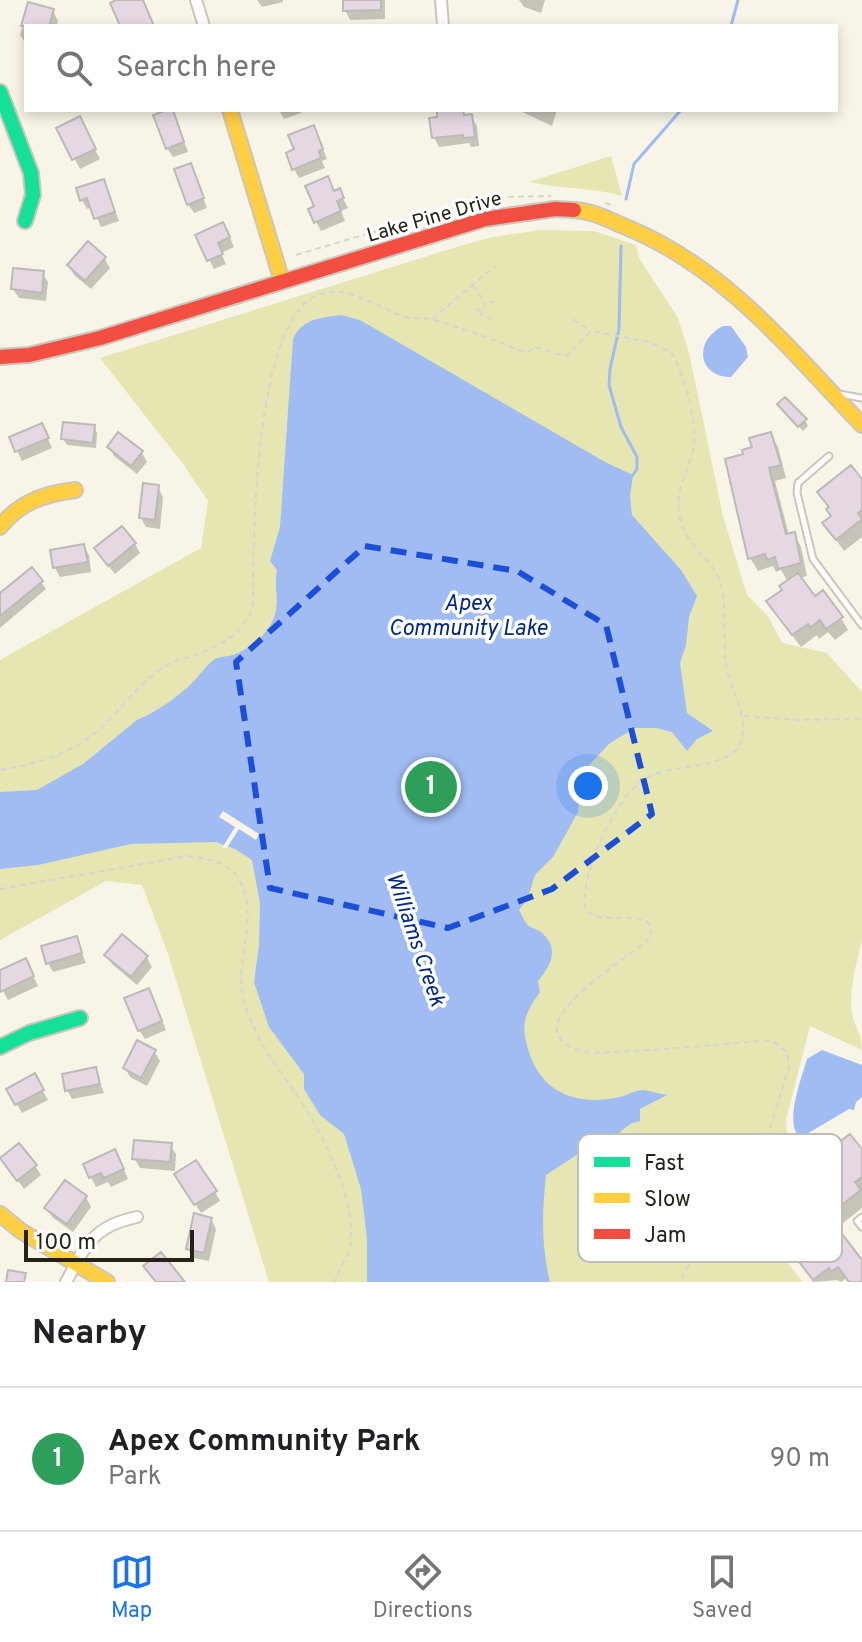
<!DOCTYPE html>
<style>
:root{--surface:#fff;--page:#f2f2f2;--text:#202124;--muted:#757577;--line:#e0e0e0;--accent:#1a73e8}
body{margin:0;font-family:Overpass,sans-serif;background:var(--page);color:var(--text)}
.scale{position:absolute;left:24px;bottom:20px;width:170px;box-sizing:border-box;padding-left:8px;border:4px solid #262219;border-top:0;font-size:22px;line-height:28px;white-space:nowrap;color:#262219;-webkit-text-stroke:6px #fff;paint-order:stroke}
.you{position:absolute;left:588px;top:786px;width:28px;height:28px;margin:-20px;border:6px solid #fff;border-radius:50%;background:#1a73e8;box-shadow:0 0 0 12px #1a73e833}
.badge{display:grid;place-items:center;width:52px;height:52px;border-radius:50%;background:var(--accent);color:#fff;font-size:26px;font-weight:700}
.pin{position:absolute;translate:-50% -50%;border:4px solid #fff;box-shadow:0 2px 8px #0006}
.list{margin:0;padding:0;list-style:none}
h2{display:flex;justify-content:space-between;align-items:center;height:104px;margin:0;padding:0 32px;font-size:34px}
h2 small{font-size:26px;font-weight:400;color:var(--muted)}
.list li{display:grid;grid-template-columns:52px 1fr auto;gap:24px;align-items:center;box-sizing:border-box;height:144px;padding:0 32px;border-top:2px solid var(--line)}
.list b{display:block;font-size:30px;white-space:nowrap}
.list p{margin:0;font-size:26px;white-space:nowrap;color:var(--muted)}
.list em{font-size:26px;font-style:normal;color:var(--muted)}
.icon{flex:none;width:44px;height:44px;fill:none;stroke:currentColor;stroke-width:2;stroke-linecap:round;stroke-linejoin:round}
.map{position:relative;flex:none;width:862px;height:1282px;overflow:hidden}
.search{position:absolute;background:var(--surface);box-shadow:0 4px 12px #0003;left:24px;right:24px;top:24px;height:88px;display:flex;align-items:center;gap:20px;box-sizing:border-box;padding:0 28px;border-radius:0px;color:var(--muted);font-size:30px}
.sheet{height:248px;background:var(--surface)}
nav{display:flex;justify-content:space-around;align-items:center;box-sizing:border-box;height:112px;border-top:2px solid var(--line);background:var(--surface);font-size:22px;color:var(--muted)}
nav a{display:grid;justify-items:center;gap:4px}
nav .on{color:var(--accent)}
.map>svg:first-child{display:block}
.green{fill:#e5e6b2}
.water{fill:#a0bcf2}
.pier{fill:#f8f4e7}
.shadow{fill:#0003}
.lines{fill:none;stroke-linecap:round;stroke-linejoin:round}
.stream{stroke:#a0bcf2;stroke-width:3}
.building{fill:#e5d8e2;stroke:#bdb9b7;stroke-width:2}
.lane-casing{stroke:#cac6bc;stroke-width:9}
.street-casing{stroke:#cac6bc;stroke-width:14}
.fast-casing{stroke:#cac6bc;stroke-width:18}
.slow-casing{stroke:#cac6bc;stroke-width:18}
.jam-casing{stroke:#cac6bc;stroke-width:18}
.path{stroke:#d6d5d2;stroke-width:2;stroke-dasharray:6 4;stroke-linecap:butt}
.lane{stroke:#fefdfb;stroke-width:5}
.street{stroke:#fefdfb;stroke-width:10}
.fast{stroke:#16e098;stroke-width:14}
.slow{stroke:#ffcf43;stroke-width:14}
.jam{stroke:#f24e42;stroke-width:14}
.marked{fill:none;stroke:#1d4ed8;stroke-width:6;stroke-dasharray:16 10;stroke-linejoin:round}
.labels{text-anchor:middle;stroke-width:7;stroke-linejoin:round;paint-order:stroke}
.street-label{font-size:20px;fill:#262219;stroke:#fff}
.water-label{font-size:22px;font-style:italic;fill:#022885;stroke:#fff}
.key{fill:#fff;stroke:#bebdba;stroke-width:2}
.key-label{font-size:22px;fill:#262219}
</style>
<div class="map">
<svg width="862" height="1282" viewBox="0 0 862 1282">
<rect width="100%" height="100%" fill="#f8f4e7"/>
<path class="green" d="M611,156L622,196C591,187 560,189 529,182Z
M540,230L594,231L636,245L639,258L678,318L689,353L723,516L747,595L768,616L782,643L827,653L862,692V941C856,963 849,990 852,1013C854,1027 862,1033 862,1050L810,1026L786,1120L789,1163L772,1244L803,1282H269L168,954L142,885L106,881L0,940V660L201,548L208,501L183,464L100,358L460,246L492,237Z"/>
<path class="water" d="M341,315L360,320L605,462L633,475L630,496L632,515L681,570L697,596L689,617L686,645L680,663L687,713L713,731L697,739L687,751L672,732L656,728H635L610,743L589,765L580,793L578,812L553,857L535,875L528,898L519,910C522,915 525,923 529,926C533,929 537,929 541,932C560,948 551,965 538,981L540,992C523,1016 520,1026 530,1055C544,1095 580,1106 620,1097C628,1095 635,1090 643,1090C651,1091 660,1094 667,1095L640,1109V1121L630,1124L594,1153L581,1152L546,1175C542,1211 541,1246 550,1282H367V1238L361,1189L344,1134L320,1115L304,1089V1074L269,1027L254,982L259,946L260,903L252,860L235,849L216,842L131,844L38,865L0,869V792L37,790L83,764L137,720C155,713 174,699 189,686C198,678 205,666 215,659C220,656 227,657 233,655C249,649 262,639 271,624C282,604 273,590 277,570L270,561L280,527L293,339C303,318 320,318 341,315Z
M723,326H731L746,347L748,357L731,377C699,377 692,342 723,326Z
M822,1050L862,1065V1097L856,1102L854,1110L849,1109L800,1138C784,1122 801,1080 807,1059Z"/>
<path class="pier" d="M223,811L259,834L256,840L239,829L227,848H222L235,827L219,817Z"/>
<path class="shadow" d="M257,0H283V2L262,7Z
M345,0H385V19L350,20L345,10Z
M519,0H545L541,13L524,7Z
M29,4L53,11L58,21L56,26H26V44L20,35Z
M279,110H300L301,113L284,119Z
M456,110H462L466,117L471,116L477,126L479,146L471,147L469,143L439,147L434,137Z
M518,110H557L552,126Z
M176,120L188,152L173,157L167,148Z
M84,128L100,159L80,169L59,129Z
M318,136L327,159L322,161L325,168L299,178L294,169Z
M195,175L207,208L194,213L188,204Z
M103,181L119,221L101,227L92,207L87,209L82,200Z
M339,191L348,208L341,211L345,221L321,231L310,210Z
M228,233L234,247L221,253L226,264L214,269L197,236Z
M104,258L110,268L91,289L74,275L69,265Z
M42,273L48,282L46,301L19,298L13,289Z
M779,405L805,420L808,426L803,431Z
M94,427L97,433L96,448L67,445L63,439Z
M119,434L142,453L147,462L137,474L114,456L109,447Z
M770,434L778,447L786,478L775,481L789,535L794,534L801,547L807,576L799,578L814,599L841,618L848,630L835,640L828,632L819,639L817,635L801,647L776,614L788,582L781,570L776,572L773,566L758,571L750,558L746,455Z
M46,435L52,448L22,461L11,438Z
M862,482V537L844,551L825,524L833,518L820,492Z
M158,487L163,497L160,529L146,527L141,518Z
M135,544L140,553L115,574L102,558Z
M83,546L89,555L91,572L60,577L55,568L52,551Z
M41,582L46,589L0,628V596Z
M122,937L147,958L152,967L137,985L112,964L107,955Z
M76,938L86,963L53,972L48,963Z
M30,970L38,986L8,1000L0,985V972Z
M153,999L166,1030L145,1039L139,1030Z
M154,1051L160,1061L147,1086L130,1077L125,1068Z
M95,1070L104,1093L72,1099L67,1090Z
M34,1076L48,1100L22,1113L9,1090Z
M170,1145L176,1154L175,1171L140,1168L134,1158Z
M862,1151V1208L843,1223L822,1193L831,1187L815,1163Z
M2,1159L35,1166L41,1175L24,1189Z
M120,1161L128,1179L111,1187L108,1182L96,1187L85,1165Z
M182,1184L215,1192L220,1201L201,1213Z
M86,1197L91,1207L73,1232L52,1217L47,1208Z
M211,1219L216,1229L209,1261L193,1258L188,1248Z
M835,1242L862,1263V1282H849L846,1278L841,1282L837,1280L814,1282L797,1259Z"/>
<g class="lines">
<path class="stream" d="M731,26L738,0
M626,199L634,164L681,110
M621,246L619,329L610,369L609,385L621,427L637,457V469L632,476"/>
</g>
<path class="building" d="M116,0H143L154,26H120L110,3Z
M343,0H381V10L343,11Z
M28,2L54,9L49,26H21Z
M167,110H173L184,142L166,149L153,115Z
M437,110H463L464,115L472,114L475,137L463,138V135L432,138L429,118L437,117Z
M80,116L96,149L72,160L56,128Z
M314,125L323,149L319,151L321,158L292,170L286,153L294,149L288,135Z
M191,163L204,198L187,205L174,169Z
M328,176L334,191L340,188L344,198L337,201L341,211L314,223L308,209L314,206L305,186Z
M104,179L115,212L94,219L87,198L80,201L76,188Z
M223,222L230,237L218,243L223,254L207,261L195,235Z
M88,241L106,257L85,281L67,265Z
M13,268L44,271L42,293L11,289Z
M785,397L807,419L798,427L777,404Z
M63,422L95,425L93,443L61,439Z
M42,423L49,438L15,452L9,437Z
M118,432L143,451L131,466L107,447Z
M771,432L781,465L769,468L786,534L795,532L801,563L778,569L775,557L767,560L765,554L748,559L725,459L743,454L742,450L752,447L749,438Z
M851,465L862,479V510L858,513L862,519L836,540L822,523L831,516L826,509L829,507L817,492Z
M143,483L159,485L155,520L139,518Z
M122,526L136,543L108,566L94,548Z
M84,544L88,562L53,568L50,550Z
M32,567L43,581L0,616V593Z
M798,573L815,596L823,590L843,617L826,629L820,620L811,627L808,624L792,635L766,601L782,590L779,586Z
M122,934L148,956L131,977L104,955Z
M77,936L82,953L46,964L41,946Z
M26,958L34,976L0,992V970Z
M149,988L162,1021L138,1031L124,998Z
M137,1040L156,1050L141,1078L123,1068Z
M96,1067L100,1084L65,1091L62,1074Z
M35,1073L44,1090L15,1105L6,1089Z
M850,1134L862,1149V1177L855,1182L861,1190L834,1211L820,1192L830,1185L813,1162Z
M134,1140L172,1143L170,1162L132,1159Z
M19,1143L37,1165L17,1181L0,1158Z
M115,1149L124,1169L104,1178L101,1173L89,1178L83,1164Z
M196,1160L217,1191L194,1205L174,1174Z
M65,1180L87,1196L67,1224L44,1208Z
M194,1213L212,1218L204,1253L186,1249Z
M819,1217L836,1239L842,1234L862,1260V1282H849L838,1267L831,1272L829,1268L813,1280L787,1246L803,1235L800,1231Z
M161,1252L185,1282H156L143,1266Z
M8,1270L26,1273L24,1282H6Z"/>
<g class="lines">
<g class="lane-casing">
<path id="lane" d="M839,394L862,398
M829,456L798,483L797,493L813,559L862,625
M862,1217L857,1221L862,1227"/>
</g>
<g class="street-casing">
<path id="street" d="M196,0L204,26
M441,0L443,26
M66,1282C86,1245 93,1226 137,1217"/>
</g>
<g class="fast-casing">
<path id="fast" d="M0,92L31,173L33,195L25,221
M0,1047L29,1033L80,1018"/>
</g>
<g class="slow-casing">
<path id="slow" d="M230,110L282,281
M574,210C593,211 609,220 626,227C726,268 789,349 862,425
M0,527C20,502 44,494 75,490
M0,1214L21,1231L107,1282"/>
</g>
<g class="jam-casing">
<path id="jam" d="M0,357L29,355L100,338L485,219L555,209L574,210"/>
</g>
<path class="path" d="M605,203L615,206
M296,255L468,204L502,197L551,196
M473,285L485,303
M476,309L482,312L485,304L495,301
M482,312L480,314L491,319
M432,319L495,266
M573,319L590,331
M744,716L800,720L862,719
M0,770C41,763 76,753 106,723C126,703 144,678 169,664C176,660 185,658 193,656C220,646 242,635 253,607C253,546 253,309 323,293C353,286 382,311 410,318C418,319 426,317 434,320C465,329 495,340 526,353L536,347L563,356L568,355L591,331L650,342L672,353C685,378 700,427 692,454C685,477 674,495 680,519C687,547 712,559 720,581C726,596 724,637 725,654C725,688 755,716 738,749C712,771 679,763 650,776C617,791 579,876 585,910C603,926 632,910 650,924L651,935L646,942C620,962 574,990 559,1019C549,1040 573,1051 590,1052C604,1054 619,1051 633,1051C676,1049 719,1044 762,1041L774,1042L787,1052L789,1067L767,1137L736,1221L725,1236L690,1262L680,1282
M0,889L188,856C209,860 228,860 240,881C260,918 233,963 244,1001C255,1039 273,1061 294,1091C321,1130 355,1196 351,1243C349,1257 338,1269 335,1282"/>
<use href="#lane" class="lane"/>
<use href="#street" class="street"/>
<use href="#fast" class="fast"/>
<use href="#slow" class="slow"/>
<use href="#jam" class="jam"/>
</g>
<path class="marked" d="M365,546L517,571L606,625L652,814L552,889L448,928L270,888L236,662Z"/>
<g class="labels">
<g class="street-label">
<text transform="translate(434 216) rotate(-16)" y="7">Lake Pine Drive</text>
</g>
<g class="water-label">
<text x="468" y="610">Apex<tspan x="468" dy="25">Community Lake</tspan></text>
<text transform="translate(417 939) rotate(71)" y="8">Williams Creek</text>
</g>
</g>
<rect x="578" y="1134" width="264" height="128" rx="12" class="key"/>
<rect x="594" y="1157" width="36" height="10" fill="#16e098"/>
<rect x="594" y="1193" width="36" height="10" fill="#ffcf43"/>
<rect x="594" y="1229" width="36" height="10" fill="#f24e42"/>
<g class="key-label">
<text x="644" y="1170">Fast</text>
<text x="644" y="1206">Slow</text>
<text x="644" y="1242">Jam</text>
</g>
</svg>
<div class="scale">100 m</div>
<div class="you"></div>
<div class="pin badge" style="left:431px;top:787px;background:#2e9e5b">1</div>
<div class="search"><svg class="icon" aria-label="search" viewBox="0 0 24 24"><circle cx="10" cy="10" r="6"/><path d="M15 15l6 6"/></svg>Search here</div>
</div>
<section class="sheet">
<h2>Nearby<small></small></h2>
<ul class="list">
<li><span class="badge" style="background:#2e9e5b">1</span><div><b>Apex Community Park</b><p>Park</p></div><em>90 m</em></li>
</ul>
</section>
<nav>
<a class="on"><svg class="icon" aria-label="map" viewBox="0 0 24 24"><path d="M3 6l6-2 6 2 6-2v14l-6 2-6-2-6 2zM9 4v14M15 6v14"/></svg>Map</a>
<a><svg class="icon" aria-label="directions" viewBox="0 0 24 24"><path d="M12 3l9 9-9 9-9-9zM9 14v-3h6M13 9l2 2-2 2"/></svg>Directions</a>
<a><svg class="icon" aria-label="saved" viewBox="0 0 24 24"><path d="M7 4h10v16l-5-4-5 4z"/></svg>Saved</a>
</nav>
